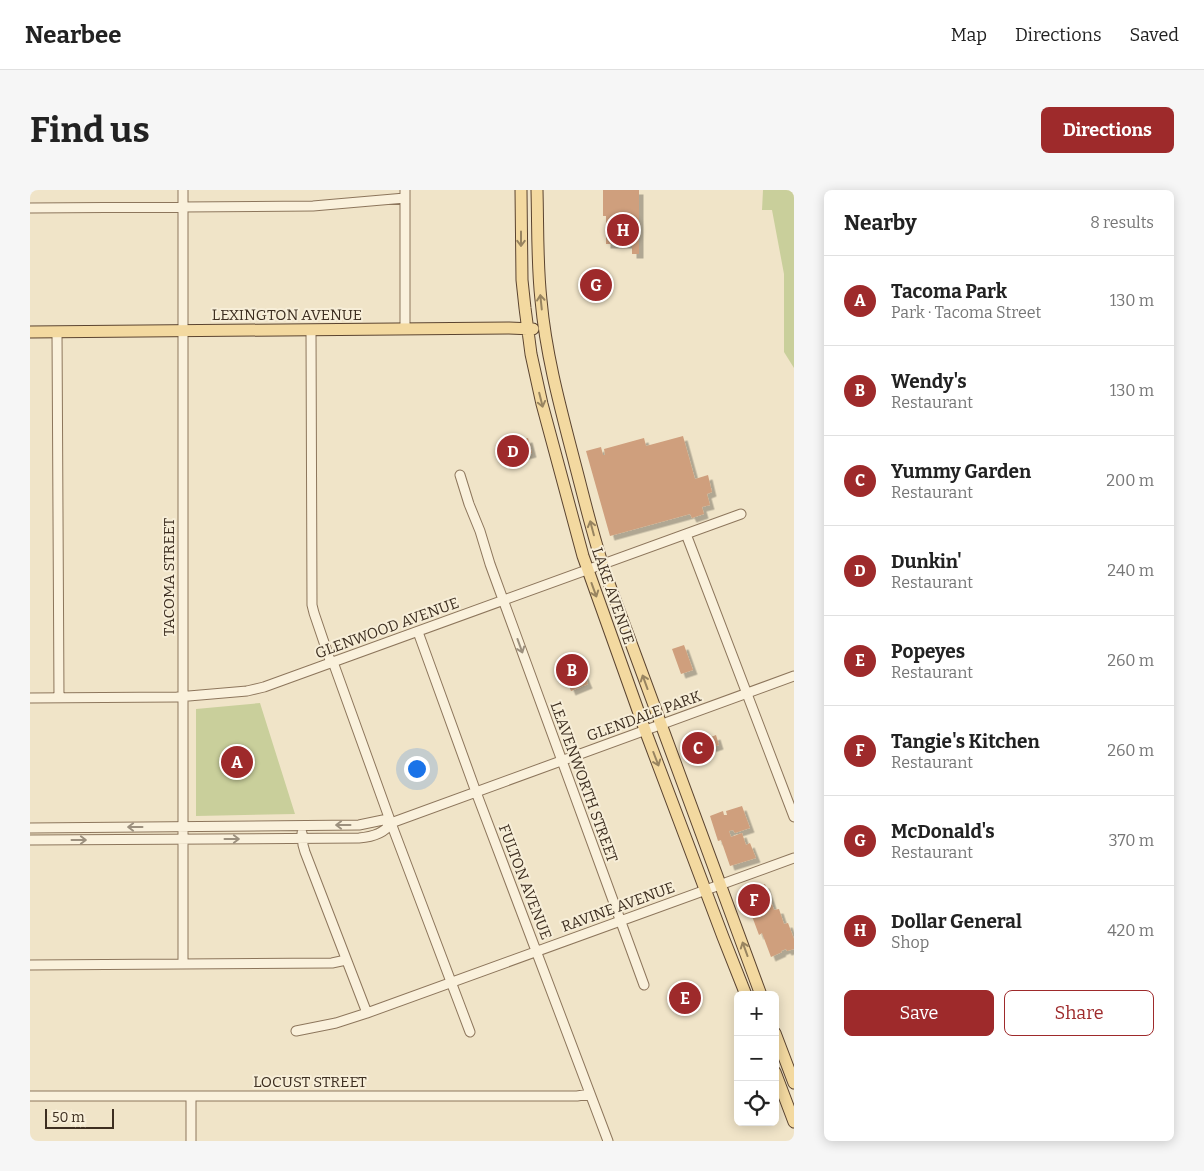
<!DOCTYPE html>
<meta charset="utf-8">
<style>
:root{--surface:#fff;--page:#f6f6f6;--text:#222;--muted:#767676;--line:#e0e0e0;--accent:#9e2a2b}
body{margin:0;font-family:Bitter,serif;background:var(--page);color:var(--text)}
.controls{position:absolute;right:15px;bottom:15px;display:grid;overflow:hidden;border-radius:8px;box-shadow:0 2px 12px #0003}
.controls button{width:45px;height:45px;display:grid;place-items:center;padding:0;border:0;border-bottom:1px solid var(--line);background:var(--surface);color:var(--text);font:25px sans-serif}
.scale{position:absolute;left:15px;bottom:12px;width:69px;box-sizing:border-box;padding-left:5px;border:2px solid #3d2e20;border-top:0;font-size:14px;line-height:18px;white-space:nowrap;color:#3d2e20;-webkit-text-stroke:4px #f7eed8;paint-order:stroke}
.you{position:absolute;left:386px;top:578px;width:18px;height:18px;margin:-12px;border:4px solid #fff;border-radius:50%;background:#1a73e8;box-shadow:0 0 0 8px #1a73e833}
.badge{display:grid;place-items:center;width:32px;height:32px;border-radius:50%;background:var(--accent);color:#fff;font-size:16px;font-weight:700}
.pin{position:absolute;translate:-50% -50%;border:2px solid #fff;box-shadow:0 1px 5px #0006}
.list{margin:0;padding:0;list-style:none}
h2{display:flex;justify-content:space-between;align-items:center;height:65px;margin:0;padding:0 20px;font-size:21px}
h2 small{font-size:16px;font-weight:400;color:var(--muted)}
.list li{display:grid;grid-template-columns:32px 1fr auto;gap:15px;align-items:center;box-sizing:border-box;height:90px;padding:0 20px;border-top:1px solid var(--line)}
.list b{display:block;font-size:19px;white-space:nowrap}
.list p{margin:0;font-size:16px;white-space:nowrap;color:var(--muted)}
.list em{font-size:16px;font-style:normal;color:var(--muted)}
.actions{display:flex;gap:10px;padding:15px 20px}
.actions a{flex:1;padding:11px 0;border:1px solid var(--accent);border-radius:8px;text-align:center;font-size:18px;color:var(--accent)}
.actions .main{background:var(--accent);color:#fff}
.icon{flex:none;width:28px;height:28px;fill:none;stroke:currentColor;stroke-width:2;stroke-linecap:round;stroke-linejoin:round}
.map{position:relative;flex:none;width:764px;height:951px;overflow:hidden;border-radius:8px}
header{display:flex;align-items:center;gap:30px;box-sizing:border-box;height:70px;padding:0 25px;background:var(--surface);border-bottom:1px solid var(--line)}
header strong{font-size:24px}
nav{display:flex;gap:28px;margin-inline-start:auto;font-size:18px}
.intro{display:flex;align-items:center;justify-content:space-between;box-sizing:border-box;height:120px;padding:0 30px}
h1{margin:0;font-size:35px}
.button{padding:12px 22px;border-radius:8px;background:var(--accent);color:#fff;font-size:18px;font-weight:700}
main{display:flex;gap:30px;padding:0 30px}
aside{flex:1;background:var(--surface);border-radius:8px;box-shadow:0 2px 12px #0003}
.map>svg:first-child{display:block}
.green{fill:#c9cf9b}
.building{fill:#cf9f7d;filter:url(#shadow)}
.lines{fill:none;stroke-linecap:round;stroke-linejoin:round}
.minor-casing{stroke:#8d765c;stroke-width:11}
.major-casing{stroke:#5b4430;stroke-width:13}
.minor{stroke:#faf1dc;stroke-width:9}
.major{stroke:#f3d9a0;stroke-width:11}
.oneway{stroke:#988460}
.oneway2{stroke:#9c907e}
.labels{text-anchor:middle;stroke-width:4;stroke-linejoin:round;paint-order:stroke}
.street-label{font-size:15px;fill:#3d2e20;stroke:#f7eed8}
</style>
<header>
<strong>Nearbee</strong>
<nav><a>Map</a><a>Directions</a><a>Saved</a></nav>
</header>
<div class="intro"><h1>Find us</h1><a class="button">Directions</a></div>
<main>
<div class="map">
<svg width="764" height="951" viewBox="0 0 764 951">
<defs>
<filter id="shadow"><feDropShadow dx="4.5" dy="4.5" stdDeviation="0" flood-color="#0004"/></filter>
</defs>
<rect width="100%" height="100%" fill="#f0e4c8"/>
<path class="green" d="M733,0H764V178L754,162V84L742,20H732Z
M230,513L265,624L166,626V519Z"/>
<path class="building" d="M573,0H609V64H602V54H576V26H573Z
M653,246L665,289L678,285L682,302L677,304L680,315L672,317L674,324L662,328L660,324L580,346L556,261L571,257L573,265H575L574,259L614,248L616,256Z
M491,248V250L498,248L502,263L473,270L472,269L468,270L465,259L468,258V256L483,252V250Z
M654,455L663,480L651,484L642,459Z
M545,463L558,494L541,501L529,470Z
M686,545L689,555L671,561V563L660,567L655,555L667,550L668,552Z
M712,616L720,638L705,643L703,640L699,641L701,647L712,643L716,655L720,653L726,668L700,676L691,650L688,651L680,626L693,621L694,625H697L696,621Z
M735,694L744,720L749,719L754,734L758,733L764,749V759L757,761L756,759L751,761L752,762L741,767L732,743L729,745L713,702Z"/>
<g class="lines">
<g class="minor-casing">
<path id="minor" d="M153,0V774
M0,18L283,16L375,8
M375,139V0
M281,140L282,415L284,423L301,473
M27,142L29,508
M430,285L439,314L450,341L460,374L614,795
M656,344L764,627
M388,442L446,602L578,951
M303,472L361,633L440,842
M0,508L147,507L217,501L234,497L711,324
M0,638L329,635L353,630L361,633
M272,643L273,655L275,662L337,823
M0,650L329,648C342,647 354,644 361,633L764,486
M0,775L302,773L316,770
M266,841L306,833L337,823L764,668
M0,906H547L560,904
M161,906V951"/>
</g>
<g class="major-casing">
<path id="major" d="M491,0L492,90L495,118L501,164L512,214L553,366L615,540L693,747L716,805
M507,0C508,37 507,74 511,110C516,166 531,220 545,274C555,312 564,351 577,388L731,805
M0,142L479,138L503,139
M745,843L764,893
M745,882L764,932"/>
</g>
<use href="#minor" class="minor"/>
<use href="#major" class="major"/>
</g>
<defs><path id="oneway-shaft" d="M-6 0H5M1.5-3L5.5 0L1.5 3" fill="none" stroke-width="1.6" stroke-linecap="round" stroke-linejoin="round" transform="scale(1.25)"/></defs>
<g class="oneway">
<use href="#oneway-shaft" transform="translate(491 49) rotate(90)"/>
<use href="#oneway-shaft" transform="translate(511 112) rotate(-96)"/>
<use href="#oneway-shaft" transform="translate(511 210) rotate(76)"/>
<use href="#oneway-shaft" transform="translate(562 338) rotate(-105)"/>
<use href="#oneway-shaft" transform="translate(564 400) rotate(70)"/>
<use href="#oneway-shaft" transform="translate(615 492) rotate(-110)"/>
<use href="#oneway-shaft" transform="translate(626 569) rotate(69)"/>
<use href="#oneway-shaft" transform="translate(715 759) rotate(-110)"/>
</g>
<g class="oneway2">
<use href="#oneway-shaft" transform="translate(490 456) rotate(70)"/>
<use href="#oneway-shaft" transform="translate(313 635) rotate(180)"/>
<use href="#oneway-shaft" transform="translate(105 637) rotate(180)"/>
<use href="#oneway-shaft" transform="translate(202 649)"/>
<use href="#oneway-shaft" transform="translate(49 650)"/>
</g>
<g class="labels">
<g class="street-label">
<text x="257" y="130">LEXINGTON AVENUE</text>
<text transform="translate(139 387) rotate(-90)" y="5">TACOMA STREET</text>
<text transform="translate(583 406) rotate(71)" y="5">LAKE AVENUE</text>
<text transform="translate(357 438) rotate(-20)" y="5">GLENWOOD AVENUE</text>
<text transform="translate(614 526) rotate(-20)" y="5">GLENDALE PARK</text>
<text transform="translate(554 592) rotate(70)" y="5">LEAVENWORTH STREET</text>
<text transform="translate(495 692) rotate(69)" y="5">FULTON AVENUE</text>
<text transform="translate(588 717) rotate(-20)" y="5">RAVINE AVENUE</text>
<text x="280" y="897">LOCUST STREET</text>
</g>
</g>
</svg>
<div class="controls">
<button>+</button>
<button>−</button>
<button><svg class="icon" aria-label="locate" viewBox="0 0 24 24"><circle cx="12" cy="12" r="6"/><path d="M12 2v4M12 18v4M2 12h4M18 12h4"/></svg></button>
</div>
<div class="scale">50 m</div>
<div class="you"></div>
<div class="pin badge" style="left:207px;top:572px">A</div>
<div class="pin badge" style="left:542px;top:480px">B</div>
<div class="pin badge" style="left:668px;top:558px">C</div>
<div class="pin badge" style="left:483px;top:261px">D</div>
<div class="pin badge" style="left:655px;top:808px">E</div>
<div class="pin badge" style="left:724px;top:710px">F</div>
<div class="pin badge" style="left:566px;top:95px">G</div>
<div class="pin badge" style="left:593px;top:40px">H</div>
</div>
<aside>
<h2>Nearby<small>8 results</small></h2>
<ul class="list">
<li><span class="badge">A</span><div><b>Tacoma Park</b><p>Park · Tacoma Street</p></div><em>130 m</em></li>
<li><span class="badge">B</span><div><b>Wendy's</b><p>Restaurant</p></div><em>130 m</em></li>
<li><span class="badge">C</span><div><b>Yummy Garden</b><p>Restaurant</p></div><em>200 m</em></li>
<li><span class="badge">D</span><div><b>Dunkin'</b><p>Restaurant</p></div><em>240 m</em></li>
<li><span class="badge">E</span><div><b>Popeyes</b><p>Restaurant</p></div><em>260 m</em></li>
<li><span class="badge">F</span><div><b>Tangie's Kitchen</b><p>Restaurant</p></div><em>260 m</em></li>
<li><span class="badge">G</span><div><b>McDonald's</b><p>Restaurant</p></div><em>370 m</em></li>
<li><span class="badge">H</span><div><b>Dollar General</b><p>Shop</p></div><em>420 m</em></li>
</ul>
<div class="actions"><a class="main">Save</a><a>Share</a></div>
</aside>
</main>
